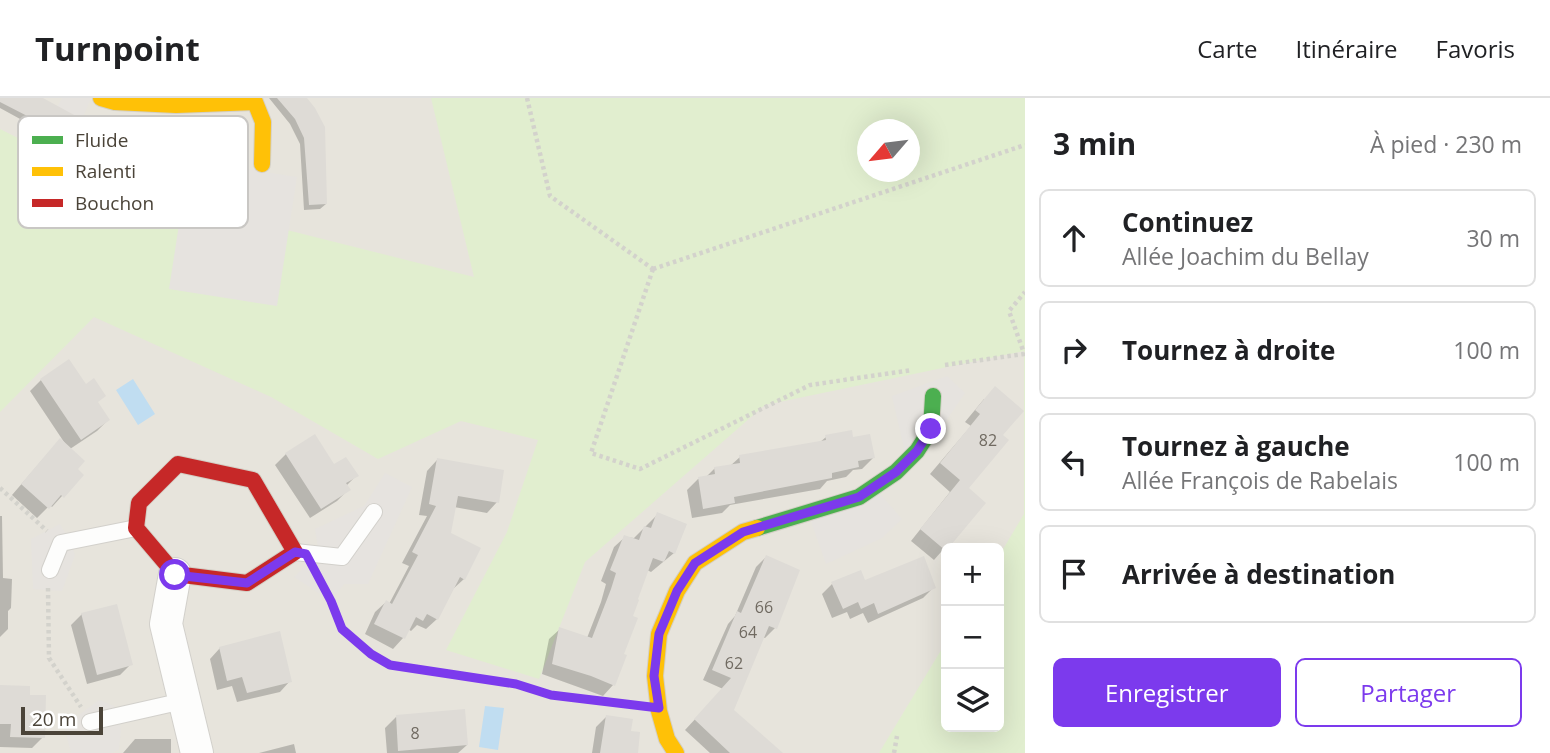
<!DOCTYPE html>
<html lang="fr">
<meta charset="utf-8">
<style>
:root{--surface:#fff;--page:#f2f2f2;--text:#202124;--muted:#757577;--line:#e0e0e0;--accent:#7c3aed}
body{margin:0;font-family:"Open Sans",sans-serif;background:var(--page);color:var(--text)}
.controls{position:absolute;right:21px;bottom:21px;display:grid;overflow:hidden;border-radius:10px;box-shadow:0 7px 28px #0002}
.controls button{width:63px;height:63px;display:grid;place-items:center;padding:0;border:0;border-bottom:2px solid var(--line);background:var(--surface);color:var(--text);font:35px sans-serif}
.compass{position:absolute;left:857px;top:21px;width:63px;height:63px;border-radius:50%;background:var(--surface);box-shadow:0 7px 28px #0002;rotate:242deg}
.scale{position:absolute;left:21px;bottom:18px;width:82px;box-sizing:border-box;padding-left:7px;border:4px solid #4b4439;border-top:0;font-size:19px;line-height:24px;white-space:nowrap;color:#4b4439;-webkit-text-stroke:5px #fff;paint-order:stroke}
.stop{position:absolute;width:21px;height:21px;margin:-16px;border:5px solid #7c3aed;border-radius:50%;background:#fff}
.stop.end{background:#7c3aed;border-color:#fff;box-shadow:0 2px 7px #0008}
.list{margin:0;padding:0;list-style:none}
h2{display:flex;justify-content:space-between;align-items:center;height:91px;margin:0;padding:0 28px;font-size:30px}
h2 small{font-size:23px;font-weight:400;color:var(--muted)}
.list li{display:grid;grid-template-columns:46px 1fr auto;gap:21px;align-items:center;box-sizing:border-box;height:98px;margin:0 14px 14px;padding:0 14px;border:2px solid var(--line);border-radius:10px}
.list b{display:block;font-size:26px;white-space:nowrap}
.list p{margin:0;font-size:23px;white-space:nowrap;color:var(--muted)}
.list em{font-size:23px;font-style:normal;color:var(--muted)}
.actions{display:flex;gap:14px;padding:21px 28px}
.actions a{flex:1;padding:16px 0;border:2px solid var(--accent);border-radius:10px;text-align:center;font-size:24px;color:var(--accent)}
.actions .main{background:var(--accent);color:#fff}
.icon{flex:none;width:38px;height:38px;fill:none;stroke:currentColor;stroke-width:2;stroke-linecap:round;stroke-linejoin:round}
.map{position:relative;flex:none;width:1025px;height:655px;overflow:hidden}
header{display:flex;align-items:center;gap:42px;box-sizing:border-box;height:98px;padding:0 35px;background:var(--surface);border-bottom:2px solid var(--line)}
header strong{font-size:33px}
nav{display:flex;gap:38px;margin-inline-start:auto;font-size:24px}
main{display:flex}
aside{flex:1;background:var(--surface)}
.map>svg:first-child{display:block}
.residential{fill:#e7e4dc;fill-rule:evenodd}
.green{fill:#e1eecf;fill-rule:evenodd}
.parking{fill:#e6e3df}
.water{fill:#c0ddf1}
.shadow{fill:#0003}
.building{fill:#dedbd6}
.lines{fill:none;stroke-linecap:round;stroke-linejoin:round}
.lane-casing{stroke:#d2d0cb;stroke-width:18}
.street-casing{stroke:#d2d0cb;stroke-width:34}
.fast-casing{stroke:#d3cfc5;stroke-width:18}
.slow-casing{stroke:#d3cfc5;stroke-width:18}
.jam-casing{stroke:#d3cfc5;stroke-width:18}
.path{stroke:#d3d2cc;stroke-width:4.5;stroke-dasharray:3.5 3.5;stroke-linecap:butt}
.lane{stroke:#fdfdfc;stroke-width:16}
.street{stroke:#fdfdfc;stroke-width:32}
.fast{stroke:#4caf50;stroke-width:16}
.slow{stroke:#ffc107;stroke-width:16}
.jam{stroke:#c62828;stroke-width:16}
.route{stroke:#7c3aed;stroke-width:9}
.labels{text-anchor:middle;stroke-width:5;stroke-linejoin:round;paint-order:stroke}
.number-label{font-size:16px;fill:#706a61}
.key{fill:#fff;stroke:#c9c7c4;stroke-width:2}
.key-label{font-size:19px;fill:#4b4439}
</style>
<header>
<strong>Turnpoint</strong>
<nav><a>Carte</a><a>Itinéraire</a><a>Favoris</a></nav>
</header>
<main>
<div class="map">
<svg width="1025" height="655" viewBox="0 0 1025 655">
<rect width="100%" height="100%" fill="#f4f2ee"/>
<path class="residential" d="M0,0H1025V655H0ZM867,32H909V74H867ZM946,450H999V629H946Z"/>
<path class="green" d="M431,0H1025V655H879L946,544V629H999V458L1024,416V253L765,307L585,464L539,581L446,552L507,434L538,342L461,323L378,361L271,299L94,219L0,314V31L116,89L474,179ZM867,32H909V74H867Z"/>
<path class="parking" d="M62,0H91L83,19L77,42L47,29Z
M228,6L211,49L198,51L196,27L204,7Z
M189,62L297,79L277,208L169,191Z
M947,278L965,295L916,367L907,363L892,298Z
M385,375L412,389L368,486H344L331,503L294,479L319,456L315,431L364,408Z
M874,389L902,421L882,440L826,466L808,415Z
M60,426L70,443L75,457L62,493L33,491L31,441Z
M99,602L114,608L119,618L121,633L119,651L112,655H71L64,628Z"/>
<path class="water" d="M133,281L155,316L138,327L116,292Z
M485,608L504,610L498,652L479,649Z"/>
<path class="shadow" d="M0,0H40L75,19L197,51L191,56L152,60L64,45L0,10Z
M269,0H304L326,106L320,111L304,112L300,46L290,26Z
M41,282L96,305L108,322L97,333L70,351L76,371L81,377L52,409L50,407L37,420L12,397L50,353L66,347L30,293Z
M984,301L1001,337L966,390L984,405L934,462L911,443L950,394L930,376L971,328L965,324Z
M826,339L852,341L873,360L862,371L853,372L846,379L827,383L820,391L730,407L722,415L692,420L687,392L698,381L706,379L715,370L730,368L740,359L819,345Z
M286,356L333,369L356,378L346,388L348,392L337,403L310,420L275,367Z
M437,362L497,404L487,415L454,409L449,436L464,481L453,491L437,521L426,531L417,527L411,533L408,531L403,540L393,551L365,536L375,514L386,504L389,506L409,468L402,465L427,418L419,417L427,373Z
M658,416L674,455L651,474L647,472L635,502L613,587L603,598L542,576L549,541L560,531L587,540L601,504L606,486L601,483L614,449L625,439L634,440Z
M0,418H2L3,480L12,481L11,510L8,513V531L0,539Z
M766,459L775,530L765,540L762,539L732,612L779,655H710L685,632L723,591L703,582L728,526L735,518L756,469Z
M864,484L934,489L923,500L868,525L863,515L850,521L847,514L832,520L822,496L832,486Z
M82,516L131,566L120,577L87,586L71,527Z
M220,550L290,583L280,594L237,604L232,588L217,592L210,561Z
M0,589L43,639L32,650L0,649Z
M607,618L629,634L637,655H592L596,629Z
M396,619L467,647L458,655H387L385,630Z
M135,641H171V655H123Z
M294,646L296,655H259Z"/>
<path class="building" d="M0,0H43L76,18L114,26L150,28L168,30L196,28L198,52L159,55L70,40L0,4Z
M277,0H307L315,10L325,29L327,106L309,107L304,40L295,21Z
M69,261L86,286L94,280L106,298L98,304L110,322L81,342L40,281Z
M995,288L1024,313L1003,337L1009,342L969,390L986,405L946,453L920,431L960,382L940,365L980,316L975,312Z
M852,332L853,339L870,336L875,360L858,363L859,369L832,375V380L734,399L735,405L703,411L698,379L715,376L714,369L740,365L739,357L826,342L825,337Z
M315,336L334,366L346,359L359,378L346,385L351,392L321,411L285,355Z
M60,340L85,363L78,371L84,377L64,400L61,397L49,411L21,386Z
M437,360L504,372L499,405L458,398L451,435L481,450L465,482L460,479L438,522L427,516L423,523L416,519L405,541L374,526L386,502L392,506L418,457L412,454L436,408L429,406Z
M657,414L687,426L675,456L669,453L664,464L653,460L638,501L639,502L633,518L638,520L624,556L627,557L615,588L591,578L552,566L559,529L592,540L611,491L616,475L610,472L624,437L639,442L644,428L651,430Z
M766,457L800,472L777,531L769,528L734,612L783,655H730L694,621L731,580L712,572L737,513L741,515Z
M924,458L936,490L878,516L874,505L861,511L858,504L843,511L831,484L861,472L865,482Z
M117,506L133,567L97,577L81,515Z
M280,533L292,584L247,595L242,579L227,583L219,549Z
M0,587L30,588V597H46L45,640L10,639L11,626H0Z
M465,611L468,647L398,653L396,617Z
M606,617L633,621L631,633L640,634L638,655H600Z"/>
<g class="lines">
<g class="lane-casing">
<path id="lane" d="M295,454L342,459L374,414
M50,472L61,445L136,430
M90,624L183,603"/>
</g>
<g class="street-casing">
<path id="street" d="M175,476L166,526L197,655"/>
</g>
<g class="fast-casing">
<path id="fast" d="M757,430L859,399L896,374L917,353L931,331L933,298"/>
</g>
<g class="slow-casing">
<path id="slow" d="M101,0L115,4L176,7L255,4L263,24L262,66
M676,655L667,641L659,613L655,578L659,536L677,493L695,465L743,434L757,430"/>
</g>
<g class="jam-casing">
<path id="jam" d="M178,366L253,382L295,454L247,485L175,476L136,430L139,405Z"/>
</g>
<path class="path" d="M527,0L550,98L653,171
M653,171L591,355L640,371L810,287L912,272
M653,171L1025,47
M1025,258L1009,213L1025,194
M945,267L1024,256
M0,390L47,433
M318,478L342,531L371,557L390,567L516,586L551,597L627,606
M48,490L49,560L81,609
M894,655L897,638"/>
<use href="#lane" class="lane"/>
<use href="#street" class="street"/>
<use href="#fast" class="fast"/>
<use href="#slow" class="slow"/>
<use href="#jam" class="jam"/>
</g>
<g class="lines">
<path class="route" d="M175,477L247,485L295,454L306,456L331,503L342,531L371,556L390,567L516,586L551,597L659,610L654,578L659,536L677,493L695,465L743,434L859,399L896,374L917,353L931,331"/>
</g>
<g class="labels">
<g class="number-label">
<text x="988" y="348">82</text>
<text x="764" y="515">66</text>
<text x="748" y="540">64</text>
<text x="734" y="571">62</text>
<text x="415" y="641">8</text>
</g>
</g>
<rect x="18" y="18" width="230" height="112" rx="10" class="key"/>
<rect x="32" y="38" width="31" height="8" fill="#4caf50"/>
<rect x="32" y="69" width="31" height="9" fill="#ffc107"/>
<rect x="32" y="101" width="31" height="8" fill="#c62828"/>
<g class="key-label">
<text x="75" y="49">Fluide</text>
<text x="75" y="80">Ralenti</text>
<text x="75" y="112">Bouchon</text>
</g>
</svg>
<div class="controls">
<button>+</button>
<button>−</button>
<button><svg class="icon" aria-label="layers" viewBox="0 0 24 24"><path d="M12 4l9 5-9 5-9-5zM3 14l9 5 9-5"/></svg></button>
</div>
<svg class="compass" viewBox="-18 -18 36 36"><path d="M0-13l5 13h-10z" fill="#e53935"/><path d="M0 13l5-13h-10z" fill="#757577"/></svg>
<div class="scale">20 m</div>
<div class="stop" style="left:175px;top:477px"></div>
<div class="stop end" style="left:931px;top:331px"></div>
</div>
<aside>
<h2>3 min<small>À pied · 230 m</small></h2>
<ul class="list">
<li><svg class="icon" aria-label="ahead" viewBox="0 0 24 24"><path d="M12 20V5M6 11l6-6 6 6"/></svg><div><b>Continuez</b><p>Allée Joachim du Bellay</p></div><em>30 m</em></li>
<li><svg class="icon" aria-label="right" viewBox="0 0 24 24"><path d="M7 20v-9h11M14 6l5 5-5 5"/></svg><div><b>Tournez à droite</b></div><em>100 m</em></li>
<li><svg class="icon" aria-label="left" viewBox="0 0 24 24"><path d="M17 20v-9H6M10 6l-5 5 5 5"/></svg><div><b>Tournez à gauche</b><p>Allée François de Rabelais</p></div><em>100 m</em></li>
<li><svg class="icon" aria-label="arrive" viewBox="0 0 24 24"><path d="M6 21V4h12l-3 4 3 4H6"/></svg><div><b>Arrivée à destination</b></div></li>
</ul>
<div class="actions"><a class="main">Enregistrer</a><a>Partager</a></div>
</aside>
</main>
